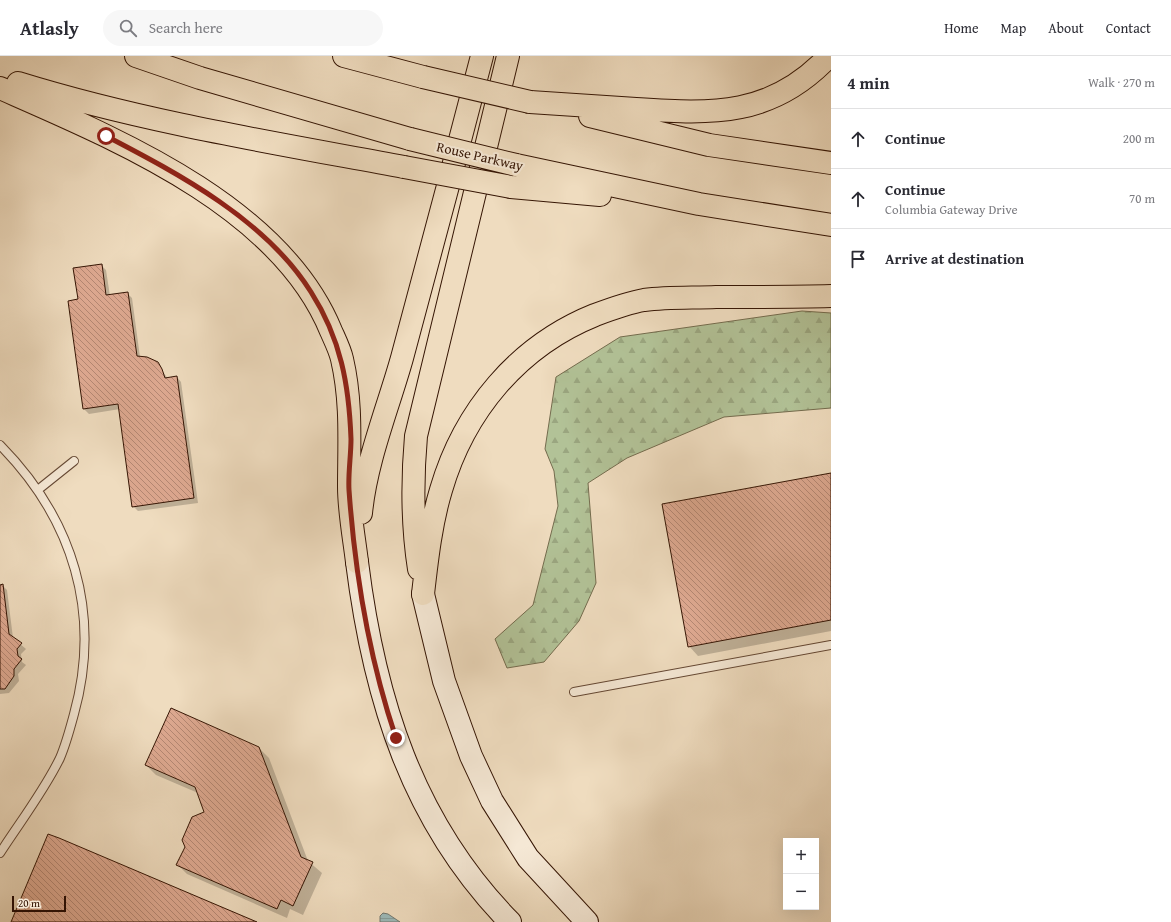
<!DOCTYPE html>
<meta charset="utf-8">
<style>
:root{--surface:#fff;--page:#f7f7f7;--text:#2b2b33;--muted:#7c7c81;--line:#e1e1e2}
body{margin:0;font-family:"Gentium Book Plus",serif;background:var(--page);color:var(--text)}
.controls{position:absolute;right:12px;bottom:12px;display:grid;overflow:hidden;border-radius:0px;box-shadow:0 4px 16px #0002}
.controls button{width:36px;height:36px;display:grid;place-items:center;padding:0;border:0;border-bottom:1px solid var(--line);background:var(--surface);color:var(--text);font:20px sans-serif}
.scale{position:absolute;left:12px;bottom:10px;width:54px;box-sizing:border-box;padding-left:4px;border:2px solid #351504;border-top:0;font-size:11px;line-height:14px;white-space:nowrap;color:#351504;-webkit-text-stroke:3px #f5e8d5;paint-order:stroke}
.stop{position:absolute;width:12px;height:12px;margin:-9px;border:3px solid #8f2418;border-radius:50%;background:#fff}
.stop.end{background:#8f2418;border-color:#fff;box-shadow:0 1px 4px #0008}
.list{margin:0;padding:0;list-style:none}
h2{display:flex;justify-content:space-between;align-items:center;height:52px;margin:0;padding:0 16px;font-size:17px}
h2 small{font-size:13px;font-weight:400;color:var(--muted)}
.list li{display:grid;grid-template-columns:26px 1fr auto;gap:12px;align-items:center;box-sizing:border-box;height:60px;padding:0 16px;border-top:1px solid var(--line)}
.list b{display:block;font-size:15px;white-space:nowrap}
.list p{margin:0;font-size:13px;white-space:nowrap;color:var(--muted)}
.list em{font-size:13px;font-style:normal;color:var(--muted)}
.icon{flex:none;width:22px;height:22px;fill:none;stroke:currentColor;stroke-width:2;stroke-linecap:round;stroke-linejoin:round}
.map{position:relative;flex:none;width:831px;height:866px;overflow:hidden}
header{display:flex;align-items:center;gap:24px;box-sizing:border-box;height:56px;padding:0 20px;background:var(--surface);border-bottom:1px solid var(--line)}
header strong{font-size:19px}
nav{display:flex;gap:22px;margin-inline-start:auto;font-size:14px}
.search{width:280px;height:36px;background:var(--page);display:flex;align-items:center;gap:10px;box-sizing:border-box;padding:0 14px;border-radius:22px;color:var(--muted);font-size:15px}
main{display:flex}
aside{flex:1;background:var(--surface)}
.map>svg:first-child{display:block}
.forest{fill:url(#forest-firs);stroke:#746c4e}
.water{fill:url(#water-rules);stroke:#737871}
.shadow{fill:#0003}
.building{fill:url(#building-back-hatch);stroke:#351504}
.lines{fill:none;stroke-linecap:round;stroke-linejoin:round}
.lane-casing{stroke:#644733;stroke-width:10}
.secondary-casing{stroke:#351504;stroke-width:24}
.primary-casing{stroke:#351504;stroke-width:24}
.lane{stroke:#f5e8d5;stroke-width:8}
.secondary{stroke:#f5e8d5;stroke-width:22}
.primary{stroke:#efdcbf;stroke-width:22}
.primary-bridge-casing{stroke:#351504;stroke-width:24;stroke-linecap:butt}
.primary-bridge{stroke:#efdcbf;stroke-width:22}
.route{stroke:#8f2418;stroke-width:5}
.labels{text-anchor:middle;stroke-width:4;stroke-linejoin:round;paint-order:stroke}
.street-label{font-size:14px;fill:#351504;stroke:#f5e8d5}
</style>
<header>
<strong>Atlasly</strong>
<div class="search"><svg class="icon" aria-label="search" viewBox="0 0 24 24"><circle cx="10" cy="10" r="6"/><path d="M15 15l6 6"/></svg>Search here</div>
<nav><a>Home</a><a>Map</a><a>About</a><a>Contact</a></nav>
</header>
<main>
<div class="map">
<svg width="831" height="866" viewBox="0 0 831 866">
<defs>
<pattern id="forest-firs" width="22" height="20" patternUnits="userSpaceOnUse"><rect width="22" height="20" fill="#b2c297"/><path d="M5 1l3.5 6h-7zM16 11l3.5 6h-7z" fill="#9aa680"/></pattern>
<pattern id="water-rules" width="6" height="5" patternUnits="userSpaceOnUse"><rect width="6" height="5" fill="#9cbaba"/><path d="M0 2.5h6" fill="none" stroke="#879f9e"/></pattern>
<pattern id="building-back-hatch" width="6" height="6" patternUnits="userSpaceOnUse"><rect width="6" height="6" fill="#dea991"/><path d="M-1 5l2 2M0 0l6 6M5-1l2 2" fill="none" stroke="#b58874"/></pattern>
</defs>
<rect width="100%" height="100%" fill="#efdcbf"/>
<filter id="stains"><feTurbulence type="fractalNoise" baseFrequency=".005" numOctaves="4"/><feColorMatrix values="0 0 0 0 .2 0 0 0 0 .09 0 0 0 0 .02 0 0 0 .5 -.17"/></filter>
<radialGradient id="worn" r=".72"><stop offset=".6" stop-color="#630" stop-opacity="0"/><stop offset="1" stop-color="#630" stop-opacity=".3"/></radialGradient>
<path class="forest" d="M802,255L831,257V352L724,361L627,402L588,427L596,527L579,565L544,606L507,612L495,583L533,549L558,450L554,415L545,393L556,321L620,281Z"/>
<path class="water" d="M383,857L388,858L400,866H380V860Z"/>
<path class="shadow" d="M101,209L106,214L110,240L127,237L132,242L140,301L157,307L168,323L177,321L181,326L198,447L138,455L133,450L120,353L89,358L84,353Z
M831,418V575L698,600L689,590Z
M2,529L7,534L13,582L26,593L21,598L22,606L26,609L18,618L19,625L9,637L0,638V530Z
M259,692L269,702L308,805L322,817L303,859L290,853L287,862L187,818L178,809L206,757L198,737L156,719L146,709Z"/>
<path class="building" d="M102,208L106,239L128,236L137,300L147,301L158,306L162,313L165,322L177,320L194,442L132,451L118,348L83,353L68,245L78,243L73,212Z
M831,417V564L688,591L662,448Z
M3,528L9,578L22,587L17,593L18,600L22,603L14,613V620L5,633H0V529Z
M171,652L259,691L301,801L313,806L293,850L281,844L277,853L176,809L185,791L182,784L192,761L204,756L195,731L145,709Z
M48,778L59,782L257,866H11Z"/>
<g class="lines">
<g class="lane-casing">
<path id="lane" d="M0,389C73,463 102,557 74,658C70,673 66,688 60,702C44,735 20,766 0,797
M39,433L74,405
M574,636L831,589"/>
</g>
<g class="secondary-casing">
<path id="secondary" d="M357,506C374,642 412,766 510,866
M423,538L444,625L471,700L492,745L528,802L587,866"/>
</g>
<g class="primary-casing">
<path id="primary" d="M136,0L200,22L410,83
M344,0L423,21
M18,27C144,66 275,87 404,111
M0,32C116,83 280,150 331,275C335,284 340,294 342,303C352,346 349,387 349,431C349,455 354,481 357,506
M530,46C565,48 601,51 636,53C713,58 772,61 829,0
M590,60L709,89L831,107
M516,109L699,148L831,169
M511,131L600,139
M361,457C366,405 388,352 402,302C429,201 456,101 482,0
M419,513C412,468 412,425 416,380L508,0
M423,538C427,503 431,467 441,434C464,355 518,290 595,259C611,253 627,247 644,244C668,241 692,242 716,241C754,241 793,241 831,240"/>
</g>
<use href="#lane" class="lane"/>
<use href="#secondary" class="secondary"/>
<use href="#primary" class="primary"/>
<g class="primary-bridge-casing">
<path id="primary-bridge" d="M423,21L530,46
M410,83L516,109
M404,111L511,131"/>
</g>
<use href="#primary-bridge" class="primary-bridge"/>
</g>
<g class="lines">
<path class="route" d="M106,80C179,118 266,164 311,236C341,283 349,329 351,383C351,400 348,417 349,434C355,518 369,602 396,682"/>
</g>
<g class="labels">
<g class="street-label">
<text transform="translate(480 100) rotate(13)" y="5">Rouse Parkway</text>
</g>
</g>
<rect width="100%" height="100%" filter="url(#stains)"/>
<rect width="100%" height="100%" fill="url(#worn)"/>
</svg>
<div class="controls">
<button>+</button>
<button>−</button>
</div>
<div class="scale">20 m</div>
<div class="stop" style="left:106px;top:80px"></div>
<div class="stop end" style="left:396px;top:682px"></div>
</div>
<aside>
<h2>4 min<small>Walk · 270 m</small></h2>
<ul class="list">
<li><svg class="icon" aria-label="ahead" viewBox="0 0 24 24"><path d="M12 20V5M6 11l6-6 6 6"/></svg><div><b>Continue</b></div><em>200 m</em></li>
<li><svg class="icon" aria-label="ahead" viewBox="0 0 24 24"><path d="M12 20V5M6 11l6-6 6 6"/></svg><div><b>Continue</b><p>Columbia Gateway Drive</p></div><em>70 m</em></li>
<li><svg class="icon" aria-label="arrive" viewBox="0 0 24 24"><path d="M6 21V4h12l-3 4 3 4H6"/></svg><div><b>Arrive at destination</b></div></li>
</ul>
</aside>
</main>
